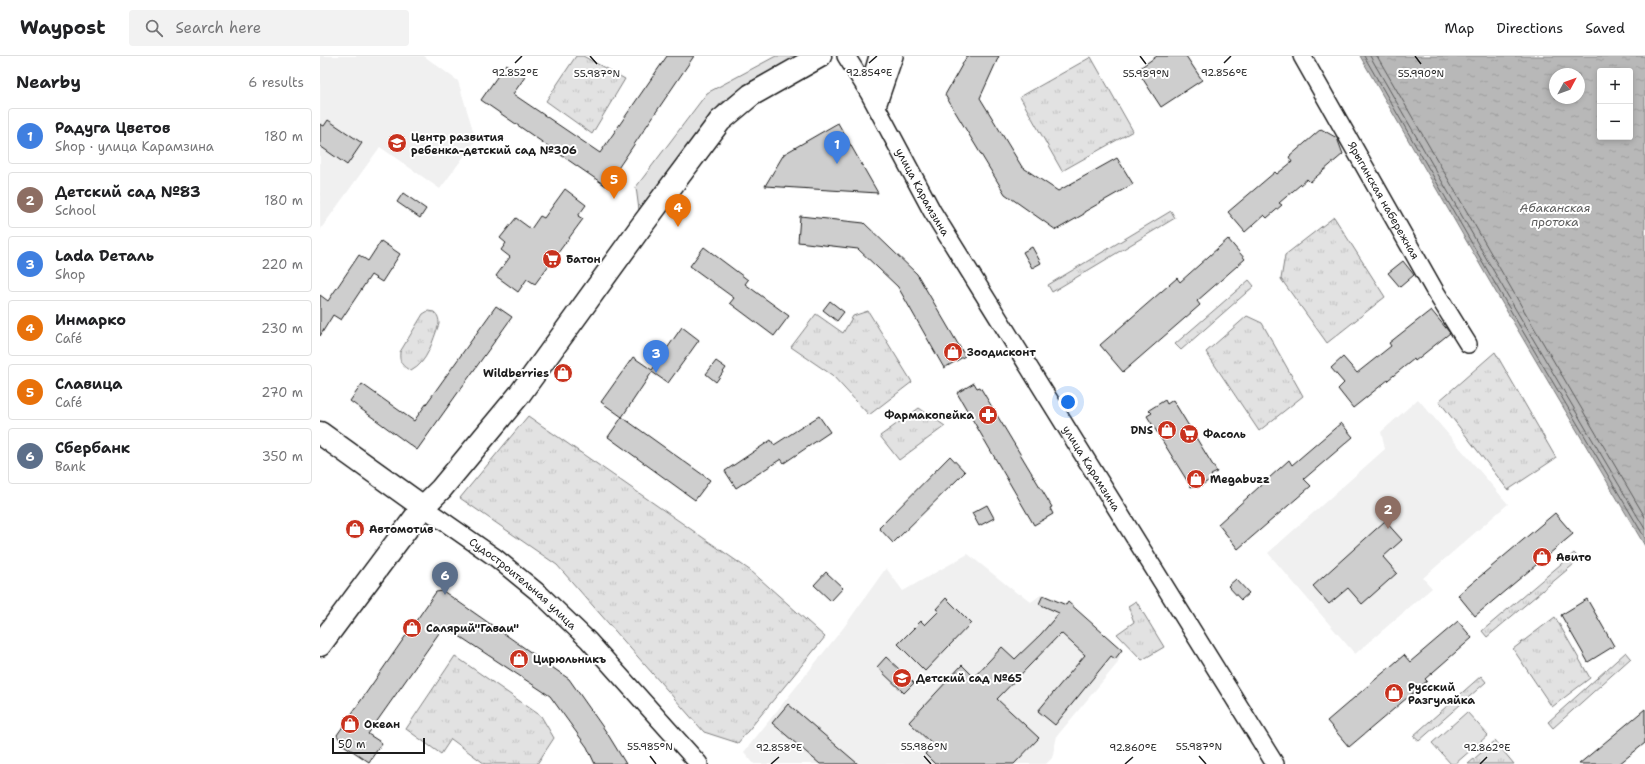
<!DOCTYPE html>
<meta charset="utf-8">
<style>
:root{--surface:#fff;--page:#f2f2f2;--text:#202124;--muted:#757577;--line:#e0e0e0;--accent:#c8321e}
body{margin:0;font-family:"Shantell Sans",sans-serif;background:var(--page);color:var(--text)}
.controls{position:absolute;right:12px;top:12px;display:grid;overflow:hidden;border-radius:4px;box-shadow:0 2px 6px #0003}
.controls button{width:36px;height:36px;display:grid;place-items:center;padding:0;border:0;border-bottom:1px solid var(--line);background:var(--surface);color:var(--text);font:20px sans-serif}
.compass{position:absolute;left:1229px;top:12px;width:36px;height:36px;border-radius:50%;background:var(--surface);box-shadow:0 2px 6px #0003;rotate:49deg}
.scale{position:absolute;left:12px;bottom:10px;width:93px;box-sizing:border-box;padding-left:4px;border:2px solid #1c1c1c;border-top:0;font-size:11px;line-height:14px;white-space:nowrap;color:#1c1c1c;-webkit-text-stroke:3px #fff;paint-order:stroke}
.you{position:absolute;left:748px;top:346px;width:14px;height:14px;margin:-10px;border:3px solid #fff;border-radius:50%;background:#1a73e8;box-shadow:0 0 0 6px #1a73e833}
.badge{display:grid;place-items:center;width:26px;height:26px;border-radius:50%;background:var(--accent);color:#fff;font-size:13px;font-weight:700}
.pin{position:absolute;translate:-50% -33px;filter:drop-shadow(0 1px 2px #0008)}
.pin::after{content:'';position:absolute;top:21px;width:14px;height:12px;background:inherit;clip-path:polygon(0 0,100% 0,50% 100%)}
.list{margin:0;padding:0;list-style:none}
h2{display:flex;justify-content:space-between;align-items:center;height:52px;margin:0;padding:0 16px;font-size:17px}
h2 small{font-size:13px;font-weight:400;color:var(--muted)}
.list li{display:grid;grid-template-columns:26px 1fr auto;gap:12px;align-items:center;box-sizing:border-box;height:56px;margin:0 8px 8px;padding:0 8px;border:1px solid var(--line);border-radius:4px}
.list b{display:block;font-size:15px;white-space:nowrap}
.list p{margin:0;font-size:13px;white-space:nowrap;color:var(--muted)}
.list em{font-size:13px;font-style:normal;color:var(--muted)}
.icon{flex:none;width:22px;height:22px;fill:none;stroke:currentColor;stroke-width:2;stroke-linecap:round;stroke-linejoin:round}
.map{position:relative;flex:none;width:1325px;height:708px;overflow:hidden}
header{display:flex;align-items:center;gap:24px;box-sizing:border-box;height:56px;padding:0 20px;background:var(--surface);border-bottom:1px solid var(--line)}
header strong{font-size:19px}
nav{display:flex;gap:22px;margin-inline-start:auto;font-size:14px}
.search{width:280px;height:36px;background:var(--page);display:flex;align-items:center;gap:10px;box-sizing:border-box;padding:0 14px;border-radius:4px;color:var(--muted);font-size:15px}
main{display:flex}
aside{flex:1;background:var(--surface)}
.map>svg:first-child{display:block}
.built{fill:#f0f0f0}
.green{fill:#e2e2e2;stroke:#7f7f7f}
.park{fill:url(#park-tufts);stroke:#7f7f7f}
.water{fill:url(#water-ripples);stroke:#7a7a7a;fill-rule:evenodd}
.lines{fill:none;stroke-linecap:round;stroke-linejoin:round}
.shore{stroke:#5a5a5a;stroke-width:1}
.building{fill:#cecece;stroke:#1c1c1c}
.minor-casing{stroke:#1c1c1c;stroke-width:20}
.major-casing{stroke:#1c1c1c;stroke-width:25}
.minor{stroke:#fff;stroke-width:17}
.major{stroke:#fff;stroke-width:22}
.ticks{fill:none;stroke:#1c1c1c;stroke-width:1.5}
.labels{text-anchor:middle;stroke-width:4;stroke-linejoin:round;paint-order:stroke}
.poi-label{font-size:11px;font-weight:bold;fill:#1c1c1c;stroke:#fff;text-anchor:start}
.street-label{font-size:11px;fill:#1c1c1c;stroke:#fff}
.water-label{font-size:12px;font-style:italic;fill:#5a5a5a;stroke:#fff}
.ticks-label{font-size:10px;text-anchor:middle;fill:#1c1c1c;stroke:#fff;stroke-width:4;stroke-linejoin:round;paint-order:stroke}
</style>
<header>
<strong>Waypost</strong>
<div class="search"><svg class="icon" aria-label="search" viewBox="0 0 24 24"><circle cx="10" cy="10" r="6"/><path d="M15 15l6 6"/></svg>Search here</div>
<nav><a>Map</a><a>Directions</a><a>Saved</a></nav>
</header>
<main>
<aside>
<h2>Nearby<small>6 results</small></h2>
<ul class="list">
<li><span class="badge" style="background:#3f7fe0">1</span><div><b>Радуга Цветов</b><p>Shop · улица Карамзина</p></div><em>180 m</em></li>
<li><span class="badge" style="background:#8d6e63">2</span><div><b>Детский сад №83</b><p>School</p></div><em>180 m</em></li>
<li><span class="badge" style="background:#3f7fe0">3</span><div><b>Lada Dеталь</b><p>Shop</p></div><em>220 m</em></li>
<li><span class="badge" style="background:#e8710a">4</span><div><b>Инмарко</b><p>Café</p></div><em>230 m</em></li>
<li><span class="badge" style="background:#e8710a">5</span><div><b>Славица</b><p>Café</p></div><em>270 m</em></li>
<li><span class="badge" style="background:#5c6f8a">6</span><div><b>Сбербанк</b><p>Bank</p></div><em>350 m</em></li>
</ul>
</aside>
<div class="map">
<svg width="1325" height="708" viewBox="0 0 1325 708">
<defs>
<pattern id="park-tufts" width="24" height="20" patternUnits="userSpaceOnUse"><rect width="24" height="20" fill="#e2e2e2"/><path d="M3 7l-1-3M5 7V3M7 7l1-3M15 17l-1-3M17 17v-4M19 17l1-3" fill="none" stroke="#c1c1c1"/></pattern>
<pattern id="water-ripples" width="26" height="14" patternUnits="userSpaceOnUse"><rect width="26" height="14" fill="#b8b8b8"/><path d="M2 4q2-2 4 0t4 0M15 11q2-2 4 0t4 0" fill="none" stroke="#9e9e9e"/></pattern>
</defs>
<rect width="100%" height="100%" fill="#fff"/>
<filter id="ink" filterUnits="userSpaceOnUse"><feTurbulence type="fractalNoise" baseFrequency=".025" numOctaves="2"/><feDisplacementMap in="SourceGraphic" scale="8" xChannelSelector="R" yChannelSelector="G"/><feConvolveMatrix kernelMatrix="1 2 1 2 8 2 1 2 1" color-interpolation-filters="sRGB"/></filter>
<g filter="url(#ink)">
<path class="built" d="M0,0H104L138,25L156,84L120,133L60,91L0,174Z
M1098,343L1188,448L1103,522L1112,532L1035,598L948,497L1065,393L1061,376Z
M648,498L698,538H701L711,546L722,538L746,548L748,546L802,594L797,608L737,680L732,702L726,708H434L424,696L524,571L566,512L583,535Z"/>
<path class="green" d="M456,0H476L430,26L400,48L319,154L316,131L387,37Z
M1147,656L1168,679L1135,708H1131L1112,687Z"/>
<path class="park" d="M256,0H263L305,23L272,78L226,45Z
M771,1L813,75L742,115L700,41Z
M851,155L855,162L732,236L728,229Z
M1014,161L1065,241L1007,287L961,223L965,199Z
M929,224L934,230L861,294L855,288Z
M108,255L114,256C118,259 119,263 119,268C112,286 108,306 91,315C82,310 79,307 80,296L103,258Z
M548,255L592,326L549,359L512,319L471,291L496,258L523,277L533,260Z
M927,260L942,267L983,340L939,375L886,296Z
M1175,296L1236,402L1188,434L1119,345Z
M599,352L625,370L579,404L560,380Z
M208,360L431,515L505,581L418,687L384,676L237,509L140,442Z
M1254,497L1260,503L1167,581L1162,575Z
M816,545L844,591L822,604L797,578L814,566L808,550Z
M1235,561L1270,622L1232,651L1193,593Z
M1306,596L1311,602L1233,672L1228,666Z
M135,600L221,660L234,682L217,708H165L131,683L121,698L86,673Z
M1161,620L1166,626L1099,685L1093,680Z
M1175,685L1194,708H1148Z"/>
<path class="water" d="M1040,0H1325V490L1189,259ZM1280,15H1310V81H1280ZM1235,18H1259V42H1235Z"/>
<g class="lines">
<path class="shore" d="M1044,0L1192,257L1325,482
M1050,0L1196,254L1325,473
M1057,0L1202,251L1325,461"/>
</g>
<path class="building" d="M347,0H374L286,130L161,44L186,8L205,21L193,38L280,97Z
M647,0H679L660,42L702,111L738,135L797,102L813,128L764,156V158L736,174L685,138L625,39Z
M837,0H866L882,24L841,51L817,14Z
M8,64L42,87L27,109L0,90V68L4,70Z
M518,67L558,137L445,130L464,98Z
M1001,73L1017,82L1023,98L990,126L987,123L959,147L962,149L947,162L944,159L925,176L908,156L955,116L957,118L972,106L969,101Z
M245,133L266,149L258,160L263,163L215,228L207,223L198,236L176,220L190,201L181,194L186,187L180,182L196,162L211,173L220,160L224,162Z
M83,137L106,153L100,162L77,146Z
M480,160L544,167L597,218L645,300L624,312L578,231L538,193L478,186Z
M908,183L925,203L877,245L880,249L803,316L780,289L857,222L860,226Z
M61,185L80,198L62,226L51,219L21,264L13,259L0,280V239L8,245L39,199L48,205Z
M384,191L428,224L425,228L469,260L454,280L410,247L414,242L370,210Z
M712,191L721,207L712,212L703,196Z
M1083,205L1094,219L1080,231L1068,217Z
M510,245L524,256L517,265L503,254Z
M176,250L192,261L97,394L30,345L42,328L94,365Z
M1111,254L1130,277L1095,305L1094,303L1033,352L1018,333L1024,327L1011,312L1023,301L1037,317L1071,290L1069,287Z
M362,271L379,284L348,327L332,316L302,361L390,424L375,444L288,381L302,361L281,346L313,301L332,314Z
M396,305L406,312L396,326L386,318Z
M654,327L657,332L660,331L732,451L730,452L733,458L714,469L637,337Z
M845,344L847,348L853,344L897,416L891,419L893,422L877,432L876,429L871,431L827,360L832,357L829,354Z
M499,360L510,376L464,407L461,403L416,432L405,415L451,384L454,389Z
M1021,367L1033,381L984,423L991,430L918,493L898,468L969,404L972,409Z
M630,400L645,416L573,487L559,472Z
M667,449L674,462L659,470L652,457Z
M1235,457L1253,478L1155,560L1138,539Z
M1065,465L1082,484L1063,501L1077,517L1042,548L1028,532L1009,548L993,530Z
M506,516L523,532L511,545L494,529Z
M916,523L929,537L921,544L908,530Z
M123,535L249,623L287,677L306,708H275L267,691L230,640L124,570L48,678L62,687L49,706L22,688L17,679L116,536Z
M723,539L746,549L748,546L802,594L795,603L791,600L735,669L718,655L765,599L741,577L677,643L719,682L694,708H615L605,698L613,689L589,666L642,609L654,621L682,591L695,603L721,578L739,557L719,548Z
M626,542L651,567L605,615L578,588L601,565L605,569L619,555L616,553Z
M1267,543L1294,590L1268,606L1241,559Z
M1138,565L1152,582L1105,623L1107,625L1029,691L1007,665L1084,599L1090,606Z
M566,601L594,627L584,637L557,611Z
M468,648L538,708H500L452,667Z
M1325,653V687L1299,708H1259Z"/>
<g class="lines">
<g class="minor-casing">
<g id="minor">
<path id="s1" d="M526,0L548,35L612,155L955,708"/>
<path id="s2" d="M982,0L1115,235L1148,288"/>
<path d="M548,35L558,0"/>
<path d="M557,50L574,0"/>
<path id="s3" d="M103,451L176,502L220,538L268,584L379,708"/>
</g>
</g>
<g class="major-casing">
<path id="major" d="M0,377L103,451
M0,589L103,451L121,433L199,339L320,172L400,65L431,39L500,0"/>
</g>
<use href="#minor" class="minor"/>
<use href="#major" class="major"/>
</g>
</g>
<path class="ticks" d="M270,0L277,8M820,0L826,8M1095,0L1101,8M195,7L202,0M549,7L557,0M904,7L911,0M330,700L336,708M604,700L611,708M879,700L886,708M451,708L459,701M805,708L813,701M1160,708L1167,701"/>
<defs>
<g id="school-disc" transform="scale(1)"><circle r="9.5" fill="#c8321e" stroke="#fff"/><path d="M0-5L7-2L0 1L-7-2ZM-4 1L0 2.5L4 1V4Q0 6-4 4Z" fill="#fff"/></g>
<g id="supermarket-disc" transform="scale(1)"><circle r="9.5" fill="#c8321e" stroke="#fff"/><path d="M-6-5.5h2.5l.6 2H6L4.5 2H-2.5L-4.4-4H-6ZM-1.5 3.2a1.3 1.3 0 1 0 .1 0ZM3 3.2a1.3 1.3 0 1 0 .1 0Z" fill="#fff"/></g>
<g id="shop-disc" transform="scale(1)"><circle r="9.5" fill="#c8321e" stroke="#fff"/><path d="M-5-2.5h2.3a2.7 3.5 0 0 1 5.4 0H5L5.5 6h-11ZM-1.5-2.5h3a1.5 2.3 0 0 0-3 0Z" fill="#fff"/></g>
<g id="pharmacy-disc" transform="scale(1)"><circle r="9.5" fill="#c8321e" stroke="#fff"/><path d="M-2-6h4v4h4v4h-4v4h-4v-4h-4v-4h4Z" fill="#fff"/></g>
</defs>
<g fill-rule="evenodd">
<use href="#school-disc" x="77" y="87"/>
<use href="#supermarket-disc" x="232" y="203"/>
<use href="#shop-disc" x="633" y="296"/>
<use href="#shop-disc" x="243" y="317"/>
<use href="#pharmacy-disc" x="668" y="359"/>
<use href="#shop-disc" x="847" y="374"/>
<use href="#supermarket-disc" x="869" y="378"/>
<use href="#shop-disc" x="876" y="423"/>
<use href="#shop-disc" x="35" y="473"/>
<use href="#shop-disc" x="1222" y="501"/>
<use href="#shop-disc" x="92" y="572"/>
<use href="#shop-disc" x="199" y="603"/>
<use href="#school-disc" x="582" y="622"/>
<use href="#shop-disc" x="1074" y="637"/>
<use href="#shop-disc" x="30" y="668"/>
</g>
<g class="labels">
<g class="poi-label">
<text x="91" y="85">Центр развития<tspan x="91" dy="13">ребенка-детский сад №306</tspan></text>
<text x="246" y="207">Батон</text>
<text x="647" y="300">Зоодисконт</text>
<text x="229" y="321" text-anchor="end">Wildberries</text>
<text x="654" y="363" text-anchor="end">Фармакопейка</text>
<text x="833" y="378" text-anchor="end">DNS</text>
<text x="883" y="382">Фасоль</text>
<text x="890" y="427">Megabuzz</text>
<text x="49" y="477">Автомотив</text>
<text x="1236" y="505">Авито</text>
<text x="106" y="576">Салярий"Гаваи"</text>
<text x="213" y="607">Цирюльникъ</text>
<text x="596" y="626">Детский сад №65</text>
<text x="1088" y="635">Русский<tspan x="1088" dy="13">Разгуляйка</tspan></text>
<text x="44" y="672">Океан</text>
</g>
<g class="street-label">
<text dy="4" stroke="none"><textPath href="#s1" startOffset="156">улица Карамзина</textPath></text>
<text dy="4" stroke="none"><textPath href="#s2" startOffset="166">Ярыгинская набережная</textPath></text>
<text dy="4" stroke="none"><textPath href="#s1" startOffset="480">улица Карамзина</textPath></text>
<text dy="4" stroke="none"><textPath href="#s3" startOffset="126">Судостроительная улица</textPath></text>
</g>
<g class="water-label">
<text x="1235" y="156">Абаканская<tspan x="1235" dy="14">протока</tspan></text>
</g>
</g>
<g class="ticks-label">
<text x="195" y="20">92.852°E</text>
<text x="549" y="20">92.854°E</text>
<text x="904" y="20">92.856°E</text>
<text x="277" y="21">55.987°N</text>
<text x="826" y="21">55.989°N</text>
<text x="1101" y="21">55.990°N</text>
<text x="330" y="694">55.985°N</text>
<text x="604" y="694">55.986°N</text>
<text x="879" y="694">55.987°N</text>
<text x="459" y="695">92.858°E</text>
<text x="813" y="695">92.860°E</text>
<text x="1167" y="695">92.862°E</text>
</g>
</svg>
<div class="controls">
<button>+</button>
<button>−</button>
</div>
<svg class="compass" viewBox="-18 -18 36 36"><path d="M0-13l5 13h-10z" fill="#e53935"/><path d="M0 13l5-13h-10z" fill="#757577"/></svg>
<div class="scale">50 m</div>
<div class="you"></div>
<div class="pin badge" style="left:517px;top:108px;background:#3f7fe0">1</div>
<div class="pin badge" style="left:1068px;top:473px;background:#8d6e63">2</div>
<div class="pin badge" style="left:336px;top:317px;background:#3f7fe0">3</div>
<div class="pin badge" style="left:358px;top:171px;background:#e8710a">4</div>
<div class="pin badge" style="left:294px;top:143px;background:#e8710a">5</div>
<div class="pin badge" style="left:125px;top:539px;background:#5c6f8a">6</div>
</div>
</main>
